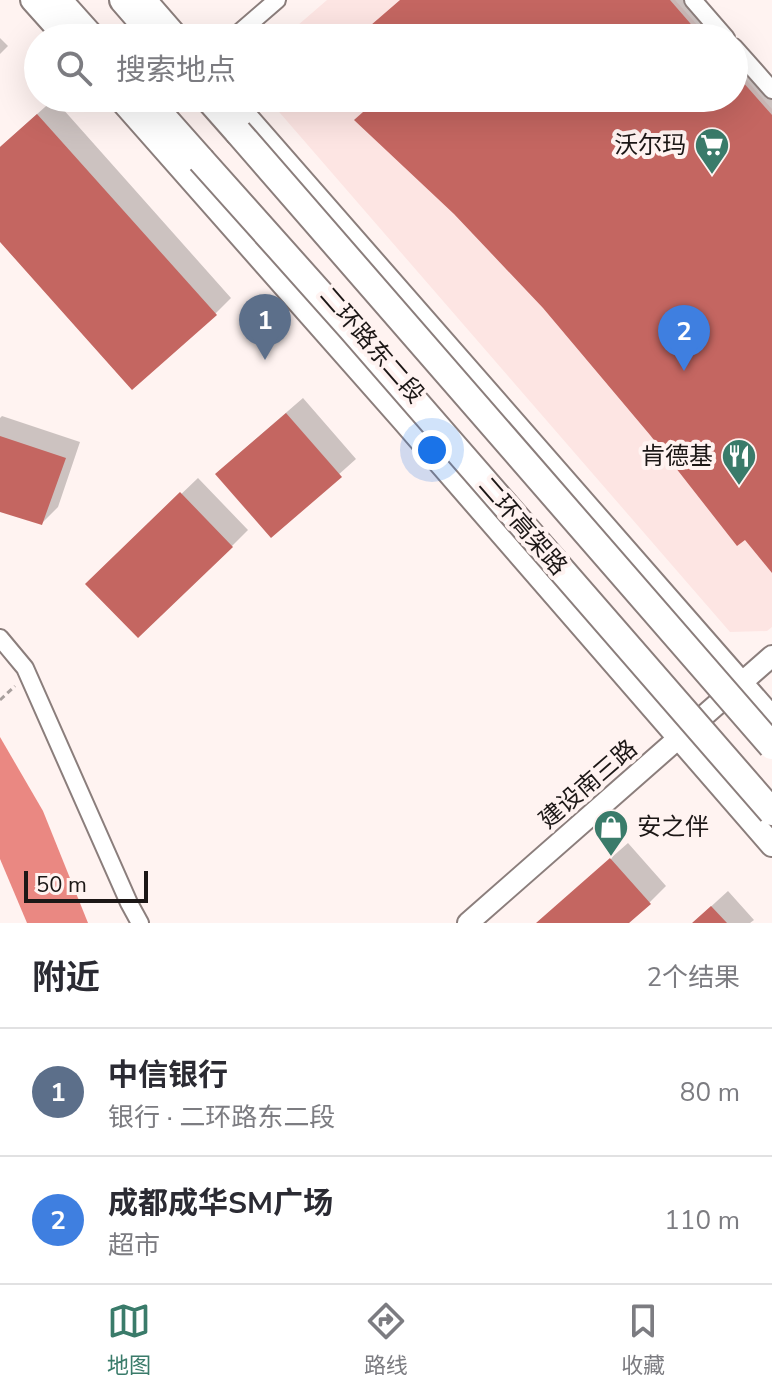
<!DOCTYPE html>
<html lang="zh">
<meta charset="utf-8">
<style>
:root{--surface:#fff;--page:#f2f2f3;--text:#2b2b33;--muted:#7c7c81;--line:#e1e1e2;--accent:#3a7b6a}
body{margin:0;font-family:"Nunito Sans","Noto Sans SC",sans-serif;background:var(--page);color:var(--text)}
.scale{position:absolute;left:24px;bottom:20px;width:124px;box-sizing:border-box;padding-left:8px;border:4px solid #1c1716;border-top:0;font-size:22px;line-height:28px;white-space:nowrap;color:#1c1716;-webkit-text-stroke:6px #fff3f1;paint-order:stroke}
.you{position:absolute;left:432px;top:450px;width:28px;height:28px;margin:-20px;border:6px solid #fff;border-radius:50%;background:#1a73e8;box-shadow:0 0 0 12px #1a73e833}
.badge{display:grid;place-items:center;width:52px;height:52px;border-radius:50%;background:var(--accent);color:#fff;font-size:26px;font-weight:700}
.pin{position:absolute;translate:-50% -66px;filter:drop-shadow(0 2px 4px #0008)}
.pin::after{content:'';position:absolute;top:42px;width:28px;height:24px;background:inherit;clip-path:polygon(0 0,100% 0,50% 100%)}
.list{margin:0;padding:0;list-style:none}
h2{display:flex;justify-content:space-between;align-items:center;height:104px;margin:0;padding:0 32px;font-size:34px}
h2 small{font-size:26px;font-weight:400;color:var(--muted)}
.list li{display:grid;grid-template-columns:52px 1fr auto;gap:24px;align-items:center;box-sizing:border-box;height:128px;padding:0 32px;border-top:2px solid var(--line)}
.list b{display:block;font-size:30px;white-space:nowrap}
.list p{margin:0;font-size:26px;white-space:nowrap;color:var(--muted)}
.list em{font-size:26px;font-style:normal;color:var(--muted)}
.icon{flex:none;width:44px;height:44px;fill:none;stroke:currentColor;stroke-width:2;stroke-linecap:round;stroke-linejoin:round}
.map{position:relative;flex:none;width:772px;height:923px;overflow:hidden}
.search{position:absolute;background:var(--surface);box-shadow:0 8px 32px #0002;left:24px;right:24px;top:24px;height:88px;display:flex;align-items:center;gap:20px;box-sizing:border-box;padding:0 28px;border-radius:44px;color:var(--muted);font-size:30px}
.sheet{height:360px;background:var(--surface)}
nav{display:flex;justify-content:space-around;align-items:center;box-sizing:border-box;height:112px;border-top:2px solid var(--line);background:var(--surface);font-size:22px;color:var(--muted)}
nav a{display:grid;justify-items:center;gap:4px}
nav .on{color:var(--accent)}
.map>svg:first-child{display:block}
.built{fill:#fde5e3}
.water{fill:#ea8882}
.shadow{fill:#0003}
.building{fill:#c46661}
.lines{fill:none;stroke-linecap:round;stroke-linejoin:round}
.minor-casing{stroke:#8b7e7c;stroke-width:20}
.tertiary-casing{stroke:#8b7e7c;stroke-width:24}
.secondary-casing{stroke:#8b7e7c;stroke-width:26}
.trunk-casing{stroke:#8b7e7c;stroke-width:30}
.path{stroke:#a89f9d;stroke-width:3;stroke-dasharray:6 4;stroke-linecap:butt}
.minor{stroke:#fff;stroke-width:16}
.tertiary{stroke:#fff;stroke-width:20}
.secondary{stroke:#fff;stroke-width:22}
.trunk{stroke:#fff;stroke-width:26}
.trunk-bridge-casing{stroke:#8b7e7c;stroke-width:30;stroke-linecap:butt}
.trunk-bridge{stroke:#fff;stroke-width:26}
.labels{text-anchor:middle;stroke-width:8;stroke-linejoin:round;paint-order:stroke}
.poi-label{font-size:24px;fill:#1c1716;stroke:#fff3f1;text-anchor:end}
.street-label{font-size:24px;fill:#1c1716;stroke:#fff3f1}
</style>
<div class="map">
<svg width="772" height="923" viewBox="0 0 772 923">
<rect width="100%" height="100%" fill="#fff3f1"/>
<path class="built" d="M327,0H675L709,38H283Z
M734,66L772,109V627L767,631L730,632L267,98H734Z"/>
<path class="water" d="M0,737L43,811L88,923H27L0,859Z"/>
<path class="shadow" d="M401,0H690L724,38H349L353,34L370,27Z
M0,38L8,46L0,54Z
M734,49L772,92V569L545,307L355,98H734Z
M54,99L231,298L215,314L0,239V147Z
M303,398L356,459L271,535L234,458Z
M2,416L80,442L58,507L42,523L0,510V418Z
M198,478L248,530L232,546L104,568Z
M628,843L666,886L650,902L626,923H537Z
M728,891L754,920L750,923H693Z"/>
<path class="building" d="M400,0H670L703,38H356Z
M734,72L772,115V573L745,540L737,546L650,435L543,308L454,214L354,120L363,112L353,98H734Z
M37,114L217,315L132,390L0,242V147Z
M286,413L342,477L271,538L215,474Z
M0,436L66,458L42,525L0,512Z
M180,492L233,547L138,638L85,584Z
M610,858L651,904L629,923H536Z
M711,906L727,923H692Z"/>
<g class="lines">
<g class="minor-casing">
<path id="minor" d="M693,0L726,38
M233,38L277,0
M734,47L772,90
M0,638L25,668L129,903L140,923"/>
</g>
<g class="tertiary-casing">
<path id="tertiary" d="M468,923L772,656"/>
</g>
<g class="secondary-casing">
<path id="secondary" d="M32,0L66,38
M145,0L178,38
M119,98L403,420L772,845
M230,98L772,718"/>
</g>
<g class="trunk-casing">
<path id="trunk" d="M58,0L92,38
M123,0L156,38
M146,98L201,160
M208,98L238,132"/>
</g>
<path class="path" d="M0,700L15,686"/>
<use href="#minor" class="minor"/>
<use href="#tertiary" class="tertiary"/>
<use href="#secondary" class="secondary"/>
<use href="#trunk" class="trunk"/>
<g class="trunk-bridge-casing">
<path id="trunk-bridge" d="M238,132L772,746
M201,160L351,328L772,812"/>
</g>
<use href="#trunk-bridge" class="trunk-bridge"/>
</g>
<defs>
<g id="supermarket-pin" transform="scale(1.8)"><path d="M0 17L-7.5 6A9.5 9.5 0 1 1 7.5 6Z" fill="#3a7b6a" stroke="#fff3f1"/><path d="M-6-5.5h2.5l.6 2H6L4.5 2H-2.5L-4.4-4H-6ZM-1.5 3.2a1.3 1.3 0 1 0 .1 0ZM3 3.2a1.3 1.3 0 1 0 .1 0Z" fill="#fff"/></g>
<g id="restaurant-pin" transform="scale(1.8)"><path d="M0 17L-7.5 6A9.5 9.5 0 1 1 7.5 6Z" fill="#3a7b6a" stroke="#fff3f1"/><path d="M-5-6h1v4h1v-4h1v4h1v-4h1v5L-1.5 .5V6h-2V.5L-5-1ZM5-6V6H3V1.5H1.5Q1.5-4 5-6Z" fill="#fff"/></g>
<g id="shop-pin" transform="scale(1.8)"><path d="M0 17L-7.5 6A9.5 9.5 0 1 1 7.5 6Z" fill="#3a7b6a" stroke="#fff3f1"/><path d="M-5-2.5h2.3a2.7 3.5 0 0 1 5.4 0H5L5.5 6h-11ZM-1.5-2.5h3a1.5 2.3 0 0 0-3 0Z" fill="#fff"/></g>
</defs>
<g fill-rule="evenodd">
<use href="#supermarket-pin" x="712" y="145"/>
<use href="#restaurant-pin" x="739" y="456"/>
<use href="#shop-pin" x="611" y="827"/>
</g>
<g class="labels">
<g class="poi-label">
<text x="686" y="153">沃尔玛</text>
<text x="713" y="464">肯德基</text>
<text x="637" y="835" text-anchor="start">安之伴</text>
</g>
<g class="street-label">
<text transform="translate(372 345) rotate(49)" y="8">二环路东二段</text>
<text transform="translate(523 526) rotate(49)" y="8">二环高架路</text>
<text transform="translate(588 784) rotate(-41)" y="8">建设南三路</text>
</g>
</g>
</svg>
<div class="scale">50 m</div>
<div class="you"></div>
<div class="pin badge" style="left:265px;top:360px;background:#5c6f8a">1</div>
<div class="pin badge" style="left:684px;top:371px;background:#3f7fe0">2</div>
<div class="search"><svg class="icon" aria-label="search" viewBox="0 0 24 24"><circle cx="10" cy="10" r="6"/><path d="M15 15l6 6"/></svg>搜索地点</div>
</div>
<section class="sheet">
<h2>附近<small>2个结果</small></h2>
<ul class="list">
<li><span class="badge" style="background:#5c6f8a">1</span><div><b>中信银行</b><p>银行 · 二环路东二段</p></div><em>80 m</em></li>
<li><span class="badge" style="background:#3f7fe0">2</span><div><b>成都成华SM广场</b><p>超市</p></div><em>110 m</em></li>
</ul>
</section>
<nav>
<a class="on"><svg class="icon" aria-label="map" viewBox="0 0 24 24"><path d="M3 6l6-2 6 2 6-2v14l-6 2-6-2-6 2zM9 4v14M15 6v14"/></svg>地图</a>
<a><svg class="icon" aria-label="directions" viewBox="0 0 24 24"><path d="M12 3l9 9-9 9-9-9zM9 14v-3h6M13 9l2 2-2 2"/></svg>路线</a>
<a><svg class="icon" aria-label="saved" viewBox="0 0 24 24"><path d="M7 4h10v16l-5-4-5 4z"/></svg>收藏</a>
</nav>
